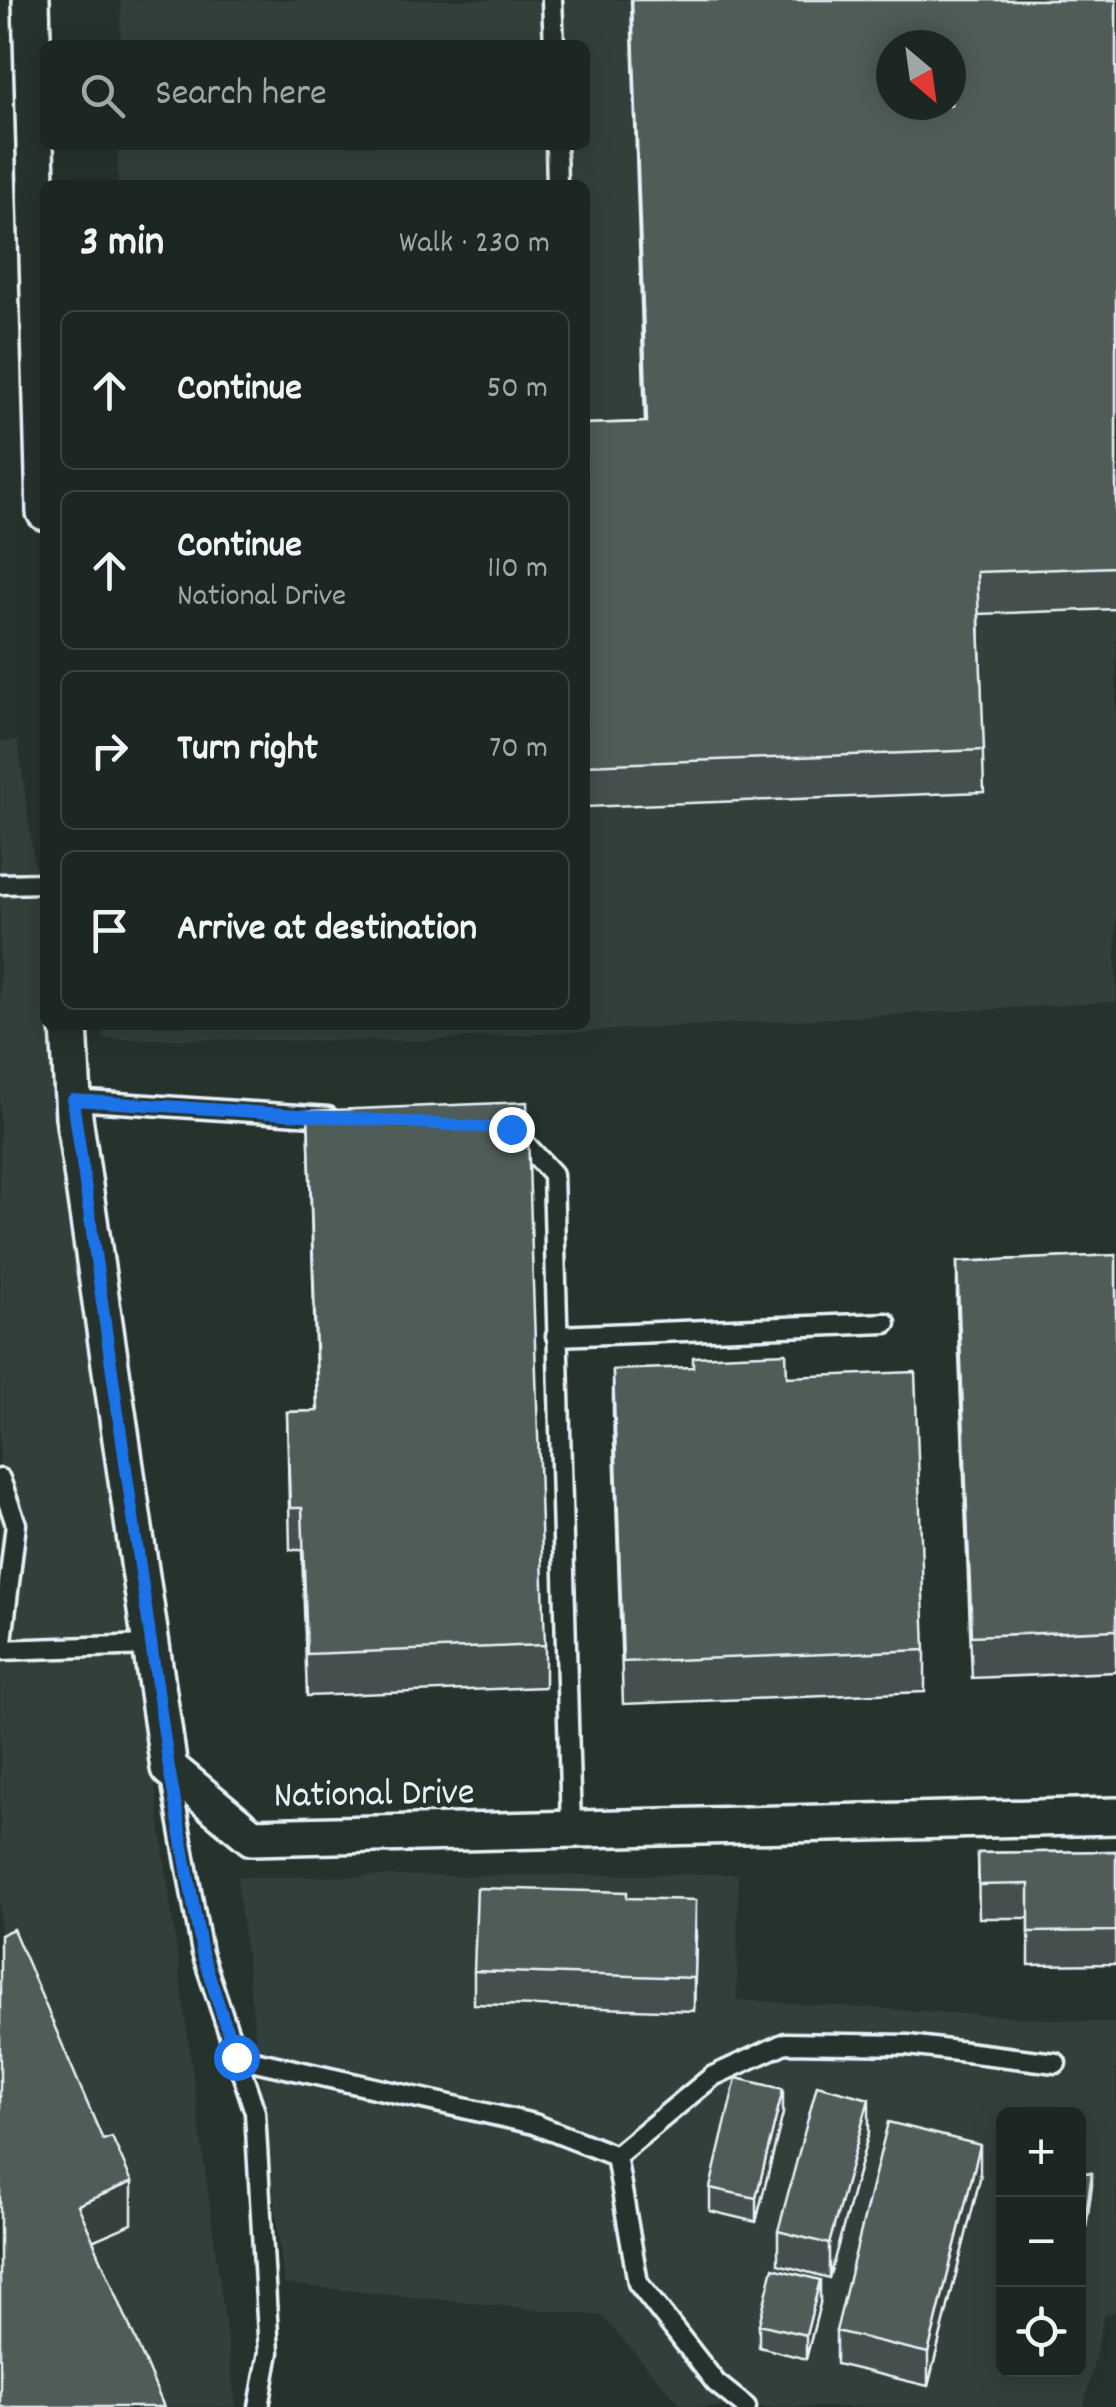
<!DOCTYPE html>
<meta charset="utf-8">
<style>
:root{--surface:#1c2622;--page:#252e2a;--text:#f1f3f6;--muted:#a0a5a5;--line:#3a4340}
body{margin:0;font-family:Dekko,sans-serif;background:var(--page);color:var(--text)}
.controls{position:absolute;right:30px;bottom:30px;display:grid;overflow:hidden;border-radius:15px;box-shadow:0 5px 25px #0003}
.controls button{width:90px;height:90px;display:grid;place-items:center;padding:0;border:0;border-bottom:2px solid var(--line);background:var(--surface);color:var(--text);font:50px sans-serif}
.compass{position:absolute;left:876px;top:30px;width:90px;height:90px;border-radius:50%;background:var(--surface);box-shadow:0 5px 25px #0003;rotate:151deg}
.stop{position:absolute;width:30px;height:30px;margin:-22px;border:8px solid #1a73e8;border-radius:50%;background:#fff}
.stop.end{background:#1a73e8;border-color:#fff;box-shadow:0 2px 10px #0008}
.list{margin:0;padding:0;list-style:none}
h2{display:flex;justify-content:space-between;align-items:center;height:130px;margin:0;padding:0 40px;font-size:42px}
h2 small{font-size:32px;font-weight:400;color:var(--muted)}
.list li{display:grid;grid-template-columns:65px 1fr auto;gap:30px;align-items:center;box-sizing:border-box;height:160px;margin:0 20px 20px;padding:0 20px;border:2px solid var(--line);border-radius:15px}
.list b{display:block;font-size:38px;white-space:nowrap}
.list p{margin:0;font-size:32px;white-space:nowrap;color:var(--muted)}
.list em{font-size:32px;font-style:normal;color:var(--muted)}
.icon{flex:none;width:55px;height:55px;fill:none;stroke:currentColor;stroke-width:2;stroke-linecap:round;stroke-linejoin:round}
.map{position:relative;flex:none;width:1116px;height:2407px;overflow:hidden}
.search{position:absolute;background:var(--surface);box-shadow:0 5px 25px #0003;left:40px;top:40px;width:550px;height:110px;display:flex;align-items:center;gap:25px;box-sizing:border-box;padding:0 35px;border-radius:15px;color:var(--muted);font-size:38px}
.panel{position:absolute;background:var(--surface);box-shadow:0 5px 25px #0003;left:40px;top:180px;width:550px;height:850px;border-radius:15px}
.map>svg:first-child{display:block}
.built{fill:#333f3a;fill-rule:evenodd}
.lines{fill:none;stroke-linecap:round;stroke-linejoin:round}
.lane-casing{stroke:#e8f1f8;stroke-width:25}
.street-casing{stroke:#e8f1f8;stroke-width:42}
.lane{stroke:#26332d;stroke-width:18}
.street{stroke:#26332d;stroke-width:35}
.wall{fill:#454f4d;stroke:#e8f1f8;stroke-width:2.5}
.shaded-wall{fill:#38403e;stroke:#e8f1f8;stroke-width:2.5}
.building{fill:#505c59;stroke:#e8f1f8;stroke-width:2.5;fill-rule:evenodd}
.route{stroke:#1a73e8;stroke-width:12}
.labels{text-anchor:middle;stroke-width:9;stroke-linejoin:round;paint-order:stroke}
.street-label{font-size:38px;fill:#e8f1f8;stroke:#26332d}
</style>
<div class="map">
<svg width="1116" height="2407" viewBox="0 0 1116 2407">
<rect width="100%" height="100%" fill="#26332d"/>
<filter id="ink" filterUnits="userSpaceOnUse"><feTurbulence type="fractalNoise" baseFrequency=".01" numOctaves="2"/><feDisplacementMap in="SourceGraphic" scale="20" xChannelSelector="R" yChannelSelector="G"/><feConvolveMatrix kernelMatrix="1 2 1 2 8 2 1 2 1" color-interpolation-filters="sRGB"/></filter>
<g filter="url(#ink)">
<path class="built" d="M121,0H1116V1002L420,1041L103,1039V1025H585V185H118V145H585V45H120ZM891,45H951V105H891Z
M18,741L45,944V1025H56L236,2407H0V742Z
M738,1874L737,2000L1116,2023V2310L1104,2316L1084,2407H683L602,2316L284,2284L237,1877ZM1004,2114H1078V2370H1004Z"/>
<g class="lines">
<g class="lane-casing">
<path id="lane" d="M552,0L554,45
M556,145L557,185
M0,884L45,883
M73,1100L328,1117
M513,1131L553,1174L571,1829
M556,1336L886,1323
M0,1479L16,1524L1,1650
M0,1650L151,1645
M170,1773L202,1953L255,2112L269,2352L259,2407
M237,2057L534,2124L616,2156L713,2076L785,2043L908,2045L1056,2063
M616,2156L638,2283L716,2383L746,2407"/>
</g>
<g class="street-casing">
<path id="street" d="M31,0L45,512
M69,1025L74,1117L169,1768L252,1837L1116,1816"/>
</g>
<use href="#lane" class="lane"/>
<use href="#street" class="street"/>
</g>
<path class="wall" d="M631,0H1116V609L979,614L984,792L585,807V424L645,422Z
M308,1111L545,1645V1687L307,1696L302,1550H290L287,1412L317,1411Z
M1116,1255V1672L972,1678L957,1304V1262Z
M613,1370L787,1377L925,1650V1692L623,1704L613,1412Z
M1116,1851V1964L1029,1965V1918H979L978,1853Z
M627,1898L696,1933L694,2011L474,2004V1971Z
M783,2113L756,2222L710,2211V2188Z
M869,2132L829,2278L778,2264V2231Z
M1078,2172L1092,2185L1086,2227H1078Z
M980,2178L928,2386L836,2364V2331Z
M820,2303L806,2359L759,2347V2324Z"/>
<path class="shaded-wall" d="M696,1900V1933L694,2011V1978Z
M783,2089V2113L756,2222V2198Z
M869,2099V2132L829,2278V2244Z
M980,2145V2178L928,2386V2353Z
M1092,2173V2185L1086,2227V2215Z
M132,2182V2224L78,2247V2205Z
M820,2280V2303L806,2359V2335Z"/>
<path class="building" d="M632,0H1116V567L977,572L984,750L585,765V424L647,422ZM891,45H951V105H891Z
M527,1102L545,1645L307,1654L302,1508H290L287,1412L318,1411L308,1111Z
M1116,1255V1630L972,1636L957,1262Z
M786,1353L787,1377L915,1372L925,1650L623,1662L613,1370L693,1367V1357Z
M1116,1851V1931L1029,1932V1884L979,1885L978,1853Z
M477,1888L627,1892V1898L696,1900L694,1978L474,1971Z
M13,1929L103,2140L112,2137L132,2182L78,2205L164,2407H0V1935Z
M736,2078L783,2089L756,2198L710,2188Z
M817,2085L869,2099L829,2244L778,2231Z
M888,2122L980,2145L928,2353L836,2331Z
M1078,2172L1092,2173L1086,2215H1078Z
M773,2268L820,2280L806,2335L759,2324Z"/>
</g>
<g class="lines" filter="url(#ink)">
<path class="route" d="M236,2057L202,1953L169,1768L73,1100L511,1129"/>
</g>
<g class="labels">
<g class="street-label">
<text transform="translate(374 1791) rotate(-1)" y="13">National Drive</text>
</g>
</g>
</svg>
<div class="controls">
<button>+</button>
<button>−</button>
<button><svg class="icon" aria-label="locate" viewBox="0 0 24 24"><circle cx="12" cy="12" r="6"/><path d="M12 2v4M12 18v4M2 12h4M18 12h4"/></svg></button>
</div>
<svg class="compass" viewBox="-18 -18 36 36"><path d="M0-13l5 13h-10z" fill="#e53935"/><path d="M0 13l5-13h-10z" fill="#a0a5a5"/></svg>
<div class="stop" style="left:236px;top:2057px"></div>
<div class="stop end" style="left:511px;top:1129px"></div>
<div class="search"><svg class="icon" aria-label="search" viewBox="0 0 24 24"><circle cx="10" cy="10" r="6"/><path d="M15 15l6 6"/></svg>Search here</div>
<section class="panel">
<h2>3 min<small>Walk · 230 m</small></h2>
<ul class="list">
<li><svg class="icon" aria-label="ahead" viewBox="0 0 24 24"><path d="M12 20V5M6 11l6-6 6 6"/></svg><div><b>Continue</b></div><em>50 m</em></li>
<li><svg class="icon" aria-label="ahead" viewBox="0 0 24 24"><path d="M12 20V5M6 11l6-6 6 6"/></svg><div><b>Continue</b><p>National Drive</p></div><em>110 m</em></li>
<li><svg class="icon" aria-label="right" viewBox="0 0 24 24"><path d="M7 20v-9h11M14 6l5 5-5 5"/></svg><div><b>Turn right</b></div><em>70 m</em></li>
<li><svg class="icon" aria-label="arrive" viewBox="0 0 24 24"><path d="M6 21V4h12l-3 4 3 4H6"/></svg><div><b>Arrive at destination</b></div></li>
</ul>
</section>
</div>
